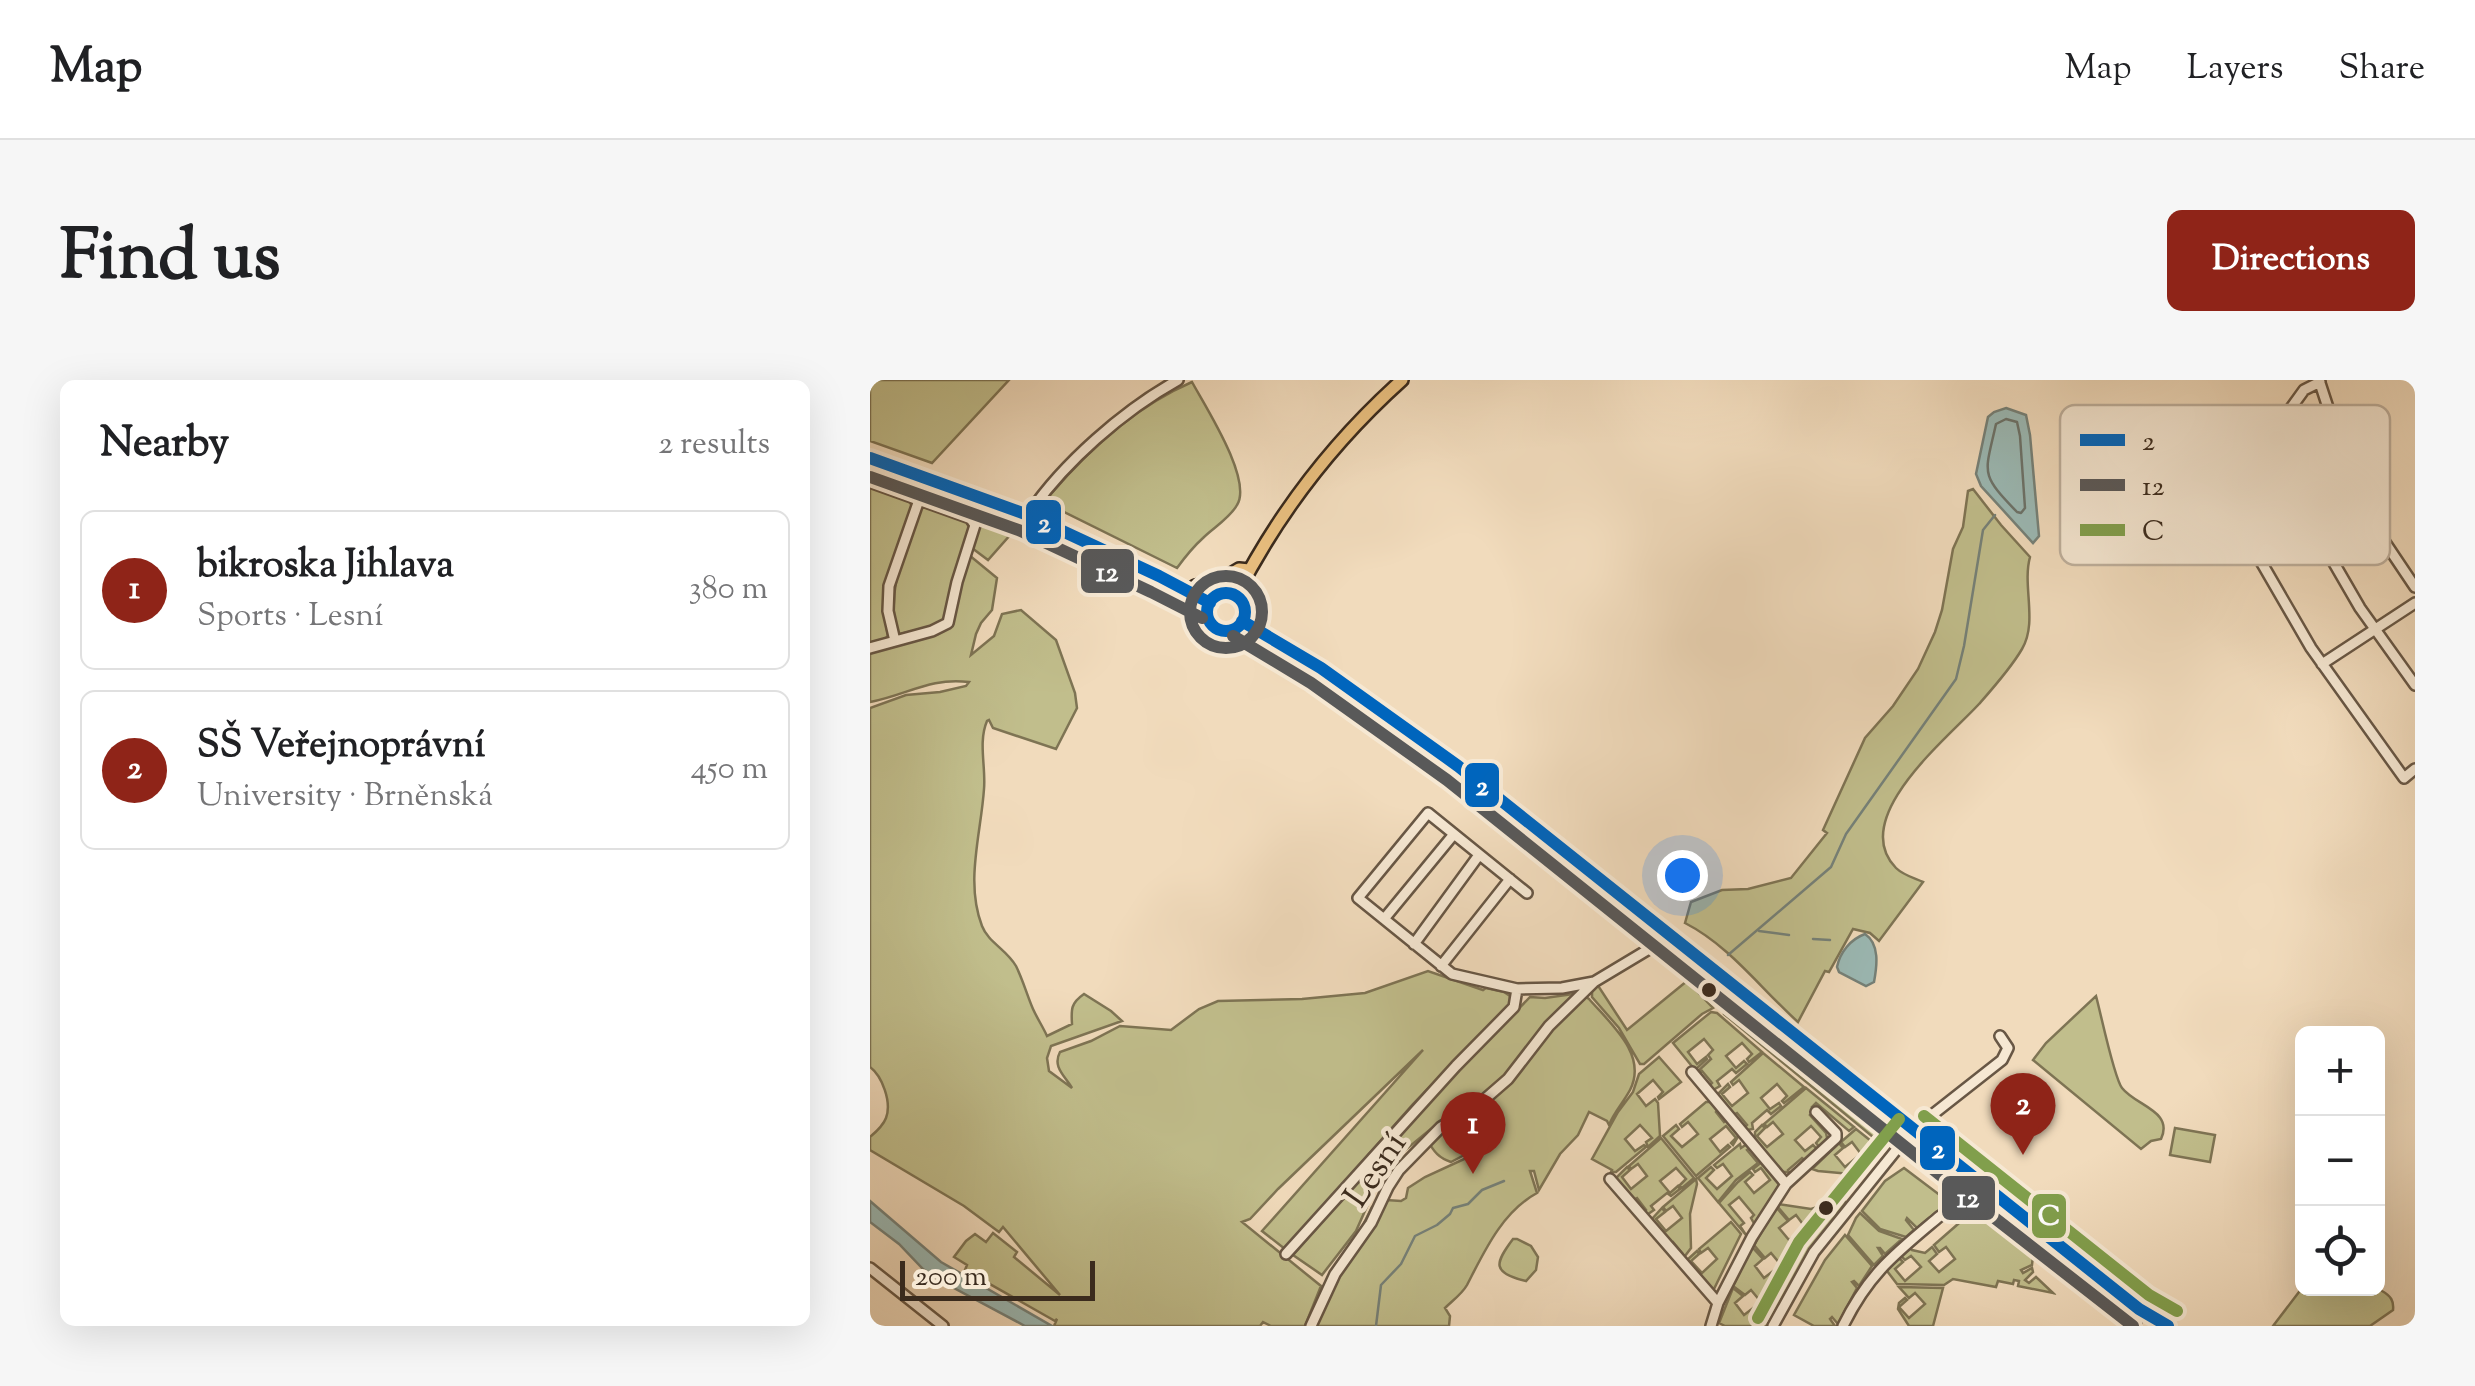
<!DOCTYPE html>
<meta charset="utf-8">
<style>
:root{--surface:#fff;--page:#f6f6f6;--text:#202124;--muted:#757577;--line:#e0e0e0;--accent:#8f2418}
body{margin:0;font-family:"Sorts Mill Goudy",serif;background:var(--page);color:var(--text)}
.controls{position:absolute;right:30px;bottom:30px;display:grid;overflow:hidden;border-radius:15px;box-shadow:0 10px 40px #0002}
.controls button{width:90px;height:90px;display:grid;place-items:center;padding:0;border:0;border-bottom:2px solid var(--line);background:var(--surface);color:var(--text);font:50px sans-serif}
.scale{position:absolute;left:30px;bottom:25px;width:195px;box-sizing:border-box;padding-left:10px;border:5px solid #3b2b1d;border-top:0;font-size:28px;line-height:35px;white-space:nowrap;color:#3b2b1d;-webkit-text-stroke:8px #f6e8d3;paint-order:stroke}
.you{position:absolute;left:812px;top:495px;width:35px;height:35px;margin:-25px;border:8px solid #fff;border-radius:50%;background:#1a73e8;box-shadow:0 0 0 15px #1a73e833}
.badge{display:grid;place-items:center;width:65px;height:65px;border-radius:50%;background:var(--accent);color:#fff;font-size:32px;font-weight:700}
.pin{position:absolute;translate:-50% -82px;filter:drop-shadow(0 2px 5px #0008)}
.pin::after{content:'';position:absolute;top:52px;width:35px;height:30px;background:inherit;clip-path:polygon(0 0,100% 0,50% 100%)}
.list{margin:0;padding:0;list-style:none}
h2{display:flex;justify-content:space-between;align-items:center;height:130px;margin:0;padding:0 40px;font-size:42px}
h2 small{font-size:32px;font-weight:400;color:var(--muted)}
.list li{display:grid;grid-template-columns:65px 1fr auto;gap:30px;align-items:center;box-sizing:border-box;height:160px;margin:0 20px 20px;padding:0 20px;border:2px solid var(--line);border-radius:15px}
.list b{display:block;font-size:38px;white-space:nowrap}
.list p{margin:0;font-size:32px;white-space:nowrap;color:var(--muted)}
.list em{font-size:32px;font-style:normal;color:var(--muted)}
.icon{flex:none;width:55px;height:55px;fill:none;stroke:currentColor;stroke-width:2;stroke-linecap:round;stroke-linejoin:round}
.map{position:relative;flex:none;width:1545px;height:946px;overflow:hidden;border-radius:15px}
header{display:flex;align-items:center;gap:60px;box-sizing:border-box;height:140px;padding:0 50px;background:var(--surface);border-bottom:2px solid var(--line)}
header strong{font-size:48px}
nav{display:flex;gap:55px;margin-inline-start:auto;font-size:35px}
.intro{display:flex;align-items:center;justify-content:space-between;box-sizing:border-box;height:240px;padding:0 60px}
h1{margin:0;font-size:70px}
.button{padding:25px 45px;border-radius:15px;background:var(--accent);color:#fff;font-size:35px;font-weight:700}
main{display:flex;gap:60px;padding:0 60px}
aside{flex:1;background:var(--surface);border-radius:15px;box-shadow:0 10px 40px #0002}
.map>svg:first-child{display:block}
.green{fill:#c1be8c;stroke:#7e7454;stroke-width:2.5}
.water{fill:#9bbab6;stroke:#758179;stroke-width:2.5}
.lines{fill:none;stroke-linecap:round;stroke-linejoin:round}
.shore{stroke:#6b726a;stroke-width:2.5}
.stream{stroke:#758179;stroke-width:2.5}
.minor-casing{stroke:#685745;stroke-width:14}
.major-casing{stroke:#3b2b1d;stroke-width:16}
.minor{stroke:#f6e8d3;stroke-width:9}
.major{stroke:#e8be7e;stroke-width:11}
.bus-1-casing{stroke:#f6e8d3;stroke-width:20}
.bus-2-casing{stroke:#f6e8d3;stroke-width:20}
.bus-3-casing{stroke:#f6e8d3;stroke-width:20}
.bus-1{stroke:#0065bd;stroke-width:12}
.bus-2{stroke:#595959;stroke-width:12}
.bus-3{stroke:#819f4c;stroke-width:12}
.bus-dot{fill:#3b2b1d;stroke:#f6e8d3;stroke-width:4}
.labels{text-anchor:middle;stroke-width:9;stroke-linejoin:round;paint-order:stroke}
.street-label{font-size:35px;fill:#3b2b1d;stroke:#f6e8d3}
.key{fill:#f6e8d3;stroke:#beaf9c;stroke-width:2.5}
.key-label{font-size:28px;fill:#3b2b1d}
.line-badge{stroke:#f6e8d3;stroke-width:4}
.badge-label{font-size:28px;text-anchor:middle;font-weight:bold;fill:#fff}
</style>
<header>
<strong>Map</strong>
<nav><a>Map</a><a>Layers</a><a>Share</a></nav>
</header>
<div class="intro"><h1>Find us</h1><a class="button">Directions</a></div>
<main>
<aside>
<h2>Nearby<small>2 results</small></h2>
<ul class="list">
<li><span class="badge">1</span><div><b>bikroska Jihlava</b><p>Sports · Lesní</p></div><em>380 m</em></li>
<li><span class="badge">2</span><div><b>SŠ Veřejnoprávní</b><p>University · Brněnská</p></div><em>450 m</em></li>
</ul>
</aside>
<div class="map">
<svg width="1545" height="946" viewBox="0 0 1545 946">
<rect width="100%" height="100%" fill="#f1dbbc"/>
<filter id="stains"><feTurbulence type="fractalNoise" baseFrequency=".002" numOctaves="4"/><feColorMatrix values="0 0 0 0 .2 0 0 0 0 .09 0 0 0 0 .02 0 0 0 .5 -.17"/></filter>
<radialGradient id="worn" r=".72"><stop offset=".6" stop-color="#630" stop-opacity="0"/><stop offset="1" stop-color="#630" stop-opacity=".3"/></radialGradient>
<path class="green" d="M0,0H139L62,83L0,61Z
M322,2C335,26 383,100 367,125C360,138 343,148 333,158C323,167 315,177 307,188L180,125V115C220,68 266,26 322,2Z
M0,107L39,121L42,126L15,208L13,227L18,256L14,260L0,263Z
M1103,109L1131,145L1160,177C1152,206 1168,242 1152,269C1141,288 1124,307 1109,324C1079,357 977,438 1026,488C1033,495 1044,498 1053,502L1009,561L1000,553L983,549L959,592L955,591L928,642C891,609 860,566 815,543L821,522L852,510L878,509L921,498L957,453L953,450L995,358L1023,326L1048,289L1065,252L1072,230L1083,169L1093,147L1098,111Z
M54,127L96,141L100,149L83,200L74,241L69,245L30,254L26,252C17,205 35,173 50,129Z
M115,131L148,146L118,180L102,168Z
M99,175L127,198L122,230L111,243L106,254L101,275L124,256L132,234L151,230L186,260L205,313L207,328L186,369L123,348L119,340L117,341C108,362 116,387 114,409C111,454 95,502 112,546C118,562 137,570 146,586C153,600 157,615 163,629C167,638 173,647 177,656L202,644C201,629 201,623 214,614L241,631L252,641L181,666L177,678L179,691L202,708C195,696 182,687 190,672L221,661L250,646L301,650L329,629L348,621L432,619L495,613L558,591L613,610L616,608L634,612L640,616V624L543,724L415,869L392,851L553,670L408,809L380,839L372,842L451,906L435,946H401L393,942L390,946H184L187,939L185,941L95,890L97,885L84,877L96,861L105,854L116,862L123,853L147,872L144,877L190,915L133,847L129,852L94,826L0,770V757C6,752 13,746 16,738C22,722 12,696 0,687V328L36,315L70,312L96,306L99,302C60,297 37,315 0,322V272L68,254L79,248L83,241L90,203Z
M817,601L843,628L832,634L774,684H770L749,648L722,617V610L727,604L757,650Z
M851,606L865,614L903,643L1020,742L1018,746L1020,756L1016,761L1009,762L859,638L854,634Z
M703,614L705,617L701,626L716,617L719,619C741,644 778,675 760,710C753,723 744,732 739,745L737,741L719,732L708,755L690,774L669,810L664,791H660L667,813C632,832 614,872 597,905C592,914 582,921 575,928L580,936L579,946H443L502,827L516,820L531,821L536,818L538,808L555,797L618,768L606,769L581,782C569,778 564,772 558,761L573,739L523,780L524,782L507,804L486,851L452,895L423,875L557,723L660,617L675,618Z
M1226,616C1231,634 1244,698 1252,708C1266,726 1304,731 1291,759L1281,761L1271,769L1163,680L1176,663Z
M841,632L847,633L892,672L879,682L877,679L882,674L872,663L856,676L866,688L874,681L877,684L866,693L862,689L847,701L850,706L843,710L839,706L842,703L832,691L828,694L827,692L841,679L838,675L843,670L834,659L818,672L827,684L836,677L837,679L825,690L803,663Z
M893,673L934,707L914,723L912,721L917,716L907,704L891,718L900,729L909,723L911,726L901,734L897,730L882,743L883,749L877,750L875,747L877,745L867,733L863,735L848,714L858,704L860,707L852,714L862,726L878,713L869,700L863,705L861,702Z
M789,677L811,702L789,719L788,717L793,712L783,700L767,714L776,726L785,719L788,723L790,756L778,767L776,762L782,758L770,745L755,759L765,771L774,765L776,767L746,792H741L742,790L722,779L748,732L763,712L769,694Z
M936,708L984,747L979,751L946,723L942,727L945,730L940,735L956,753L958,762L950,768L946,763L951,757L941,746L925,760L935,771L943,765L948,770L936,781L932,778L918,790L919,792H912L885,759V752L892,745L895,748L887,756L897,767L913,754L903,742L897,747L894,744Z
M836,722H842L849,728L846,732L854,742L858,739L869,755L863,765L861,763L866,758L856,746L840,759L850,772L858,765L860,767L826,796L793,756L806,745L809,749L801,756L812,767L828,754L818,742L812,747L810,744Z
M1305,748L1345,755L1340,782L1300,775Z
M986,749L1011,769L991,795L948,791L942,789L969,763L973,768L965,775L975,787L991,774L982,762L975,767L971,762Z
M791,758L824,798L812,808L810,805L816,799L806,788L790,801L800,813L808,806L810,809L801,816L797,813L781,826L784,830L778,834L774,832L776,830L767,818L763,820L747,802V797L757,787L760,790L752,797L761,809L777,796L768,784L761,789L759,786Z
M870,764L871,768L877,764L881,767L877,770L888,783L866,800L848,822L828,798L841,787L844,790L836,798L847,809L862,796L853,784L847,788L844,785Z
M893,781L909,803L908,809L885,845L881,838L884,835L869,817L859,825L874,843L870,846L876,855L849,823L868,802L880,792L883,795L875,802L884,813L900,800L891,788L885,792L883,789Z
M1034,788L1079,822L1047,848L1037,838L1036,840L1044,850L1036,857L1010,849L992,831L1015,801Z
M826,799L827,804L820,834L821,868L815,876H809L812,873L803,862L799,864L781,840L792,828L795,832L786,839L796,851L812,838L803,826L796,831L793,827Z
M971,820L976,822L935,878L899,946H855L849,943L863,908L873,916L865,923L874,935L891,922L881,910L875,915L863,906L882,867L893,879L885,886L894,898L911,885L901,873L895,878L884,865L906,827L918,841L909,848L919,860L935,847L926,835L919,840L907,826L908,824L941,829Z
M1083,823L1123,824L1163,856L1164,866L1162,885L1151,890L1153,893L1162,888L1163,892L1155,900L1159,903L1166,897L1183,913L1148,906L1149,901L1144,900L1143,904L1128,901L1126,907L1083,899L1074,905L1027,904L1014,887L1027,876L1033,882L1025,889L1035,901L1051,887L1041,876L1035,880L1029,874L1038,866L1042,870L1055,873L1062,867L1067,874L1059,881L1069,892L1085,879L1076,867L1069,872L1064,865L1088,844L1076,829Z
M990,833L1009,851L1032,859L1015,874L1010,868H1008L1013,876L1004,885L978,855L986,838Z
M861,842L871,854L841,915L816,881L827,871L829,874L821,881L832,893L847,879L838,868L831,873L829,869Z
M975,855L1002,886L989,906L984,901L982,902L987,908L968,944L962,937L960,939L965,946H944L924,935L955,880Z
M643,859H647L661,866L668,877L666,890L656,901C621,893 625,883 643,859Z
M1029,907L1073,908L1063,946H1039L1028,929L1029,923L1035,918L1037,920L1029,927L1039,938L1055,924L1045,913L1039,918Z
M1432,908C1449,909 1502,905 1512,911C1521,916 1524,921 1523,930L1500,946H1403Z"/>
<path class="water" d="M1136,28L1156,35L1160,55L1169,156L1163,163L1111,106L1106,94L1118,37L1124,32Z
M995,554C1010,564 1007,586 1004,602L996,606L969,592L967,587C970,572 981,559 995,554Z
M0,821L71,882L182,946H155L67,899L53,889L29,864L0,842Z"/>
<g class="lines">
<path class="shore" d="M1136,39L1147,42L1150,56L1155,128L1151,133L1147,132C1109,93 1115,94 1126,44Z"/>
<path class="stream" d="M889,551L919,555
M943,559L960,560
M858,575L961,487L976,454L1086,299L1094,266L1113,150L1125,135
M506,946L511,905L531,884L545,856L567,845L580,834L583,828L598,824L612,810L634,801"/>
<g class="minor-casing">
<path id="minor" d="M1449,0L1486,113L1504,146L1545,207
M1450,2L1434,10L1395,64L1490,228L1545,305
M1408,85L1368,142L1441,268L1534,398L1545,389
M0,102L100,138L105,145L87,202L78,243L62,251L0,268
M158,135C193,83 254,30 308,0
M25,261L18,231L19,206L49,120
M1452,284L1545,223
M657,513L558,433L488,518L582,594L647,609L692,608L724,602L779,569L797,552
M514,539L584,454
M544,564L609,475
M571,586L640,499
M822,692L916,804
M740,799L848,923
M416,874L586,686L644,627L647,609
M0,888L73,946
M441,946L465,894L501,843L518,807L529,790L571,747L615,719L638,699L679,646L724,602
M841,946L848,923L882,857L916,804L966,758V753L946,732
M903,946L944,872L1031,764L1043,750L1132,680L1138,668L1130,656
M973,946C999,893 1026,873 1070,836
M1265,946L1269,929"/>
</g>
<g class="major-casing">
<path id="major" d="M0,78L158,135L289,196L340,223
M319,213L325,206L349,201L369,189L379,190
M337 232a19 19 0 1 1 38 0a19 19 0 1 1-38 0Z
M366,216C407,135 464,61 532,0
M372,241L451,288L588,386L1110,804L1269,929L1298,946"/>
</g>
<use href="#minor" class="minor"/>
<use href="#major" class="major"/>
<g class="bus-1-casing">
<path id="bus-1" d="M0,78L158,135L289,196L340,223
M337 232a19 19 0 1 1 38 0a19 19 0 1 1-38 0Z
M372,241L451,288L588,386L1269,929L1298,946"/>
</g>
<g class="bus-2-casing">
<path id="bus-2" d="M0,97L151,151L281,212L332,238
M320 232a36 36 0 1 1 72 0a36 36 0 1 1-72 0Z
M363,256L441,303L577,400L1099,818L1263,946"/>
</g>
<g class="bus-3-casing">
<path id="bus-3" d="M1054,736L1279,915L1307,931
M888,938L929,862L1029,739"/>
</g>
<use href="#bus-1" class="bus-1"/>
<use href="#bus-2" class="bus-2"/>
<use href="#bus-3" class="bus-3"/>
</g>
<g class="bus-dot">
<circle cx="839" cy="610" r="9"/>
<circle cx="956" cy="828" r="9"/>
</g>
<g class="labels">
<g class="street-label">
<text transform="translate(504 789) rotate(-56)" y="12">Lesní</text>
</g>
</g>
<rect x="1190" y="25" width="330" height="160" rx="15" class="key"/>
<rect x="1210" y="54" width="45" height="12" fill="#0065bd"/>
<rect x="1210" y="99" width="45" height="12" fill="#595959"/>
<rect x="1210" y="144" width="45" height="12" fill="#819f4c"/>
<g class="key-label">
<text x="1272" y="70">2</text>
<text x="1272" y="115">12</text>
<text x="1272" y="160">C</text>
</g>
<g class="line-badge">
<rect x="154" y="118" width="39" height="48" rx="10" fill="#0065bd"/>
<rect x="209" y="167" width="57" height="48" rx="10" fill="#595959"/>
<rect x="593" y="381" width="38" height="48" rx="10" fill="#0065bd"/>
<rect x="1048" y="744" width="39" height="48" rx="10" fill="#0065bd"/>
<rect x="1070" y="794" width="57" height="48" rx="10" fill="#595959"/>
<rect x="1160" y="812" width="38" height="48" rx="10" fill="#819f4c"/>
</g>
<g class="badge-label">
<text x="174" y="152">2</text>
<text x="237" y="201">12</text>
<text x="612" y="415">2</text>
<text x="1068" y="778">2</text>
<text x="1098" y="827">12</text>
<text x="1179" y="845">C</text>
</g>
<rect width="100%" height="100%" filter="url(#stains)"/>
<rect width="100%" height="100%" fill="url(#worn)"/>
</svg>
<div class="controls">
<button>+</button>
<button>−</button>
<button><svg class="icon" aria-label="locate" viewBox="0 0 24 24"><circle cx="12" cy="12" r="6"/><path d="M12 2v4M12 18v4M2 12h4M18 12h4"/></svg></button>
</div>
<div class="scale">200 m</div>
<div class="you"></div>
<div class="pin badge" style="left:603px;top:794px">1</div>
<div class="pin badge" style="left:1153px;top:775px">2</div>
</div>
</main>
